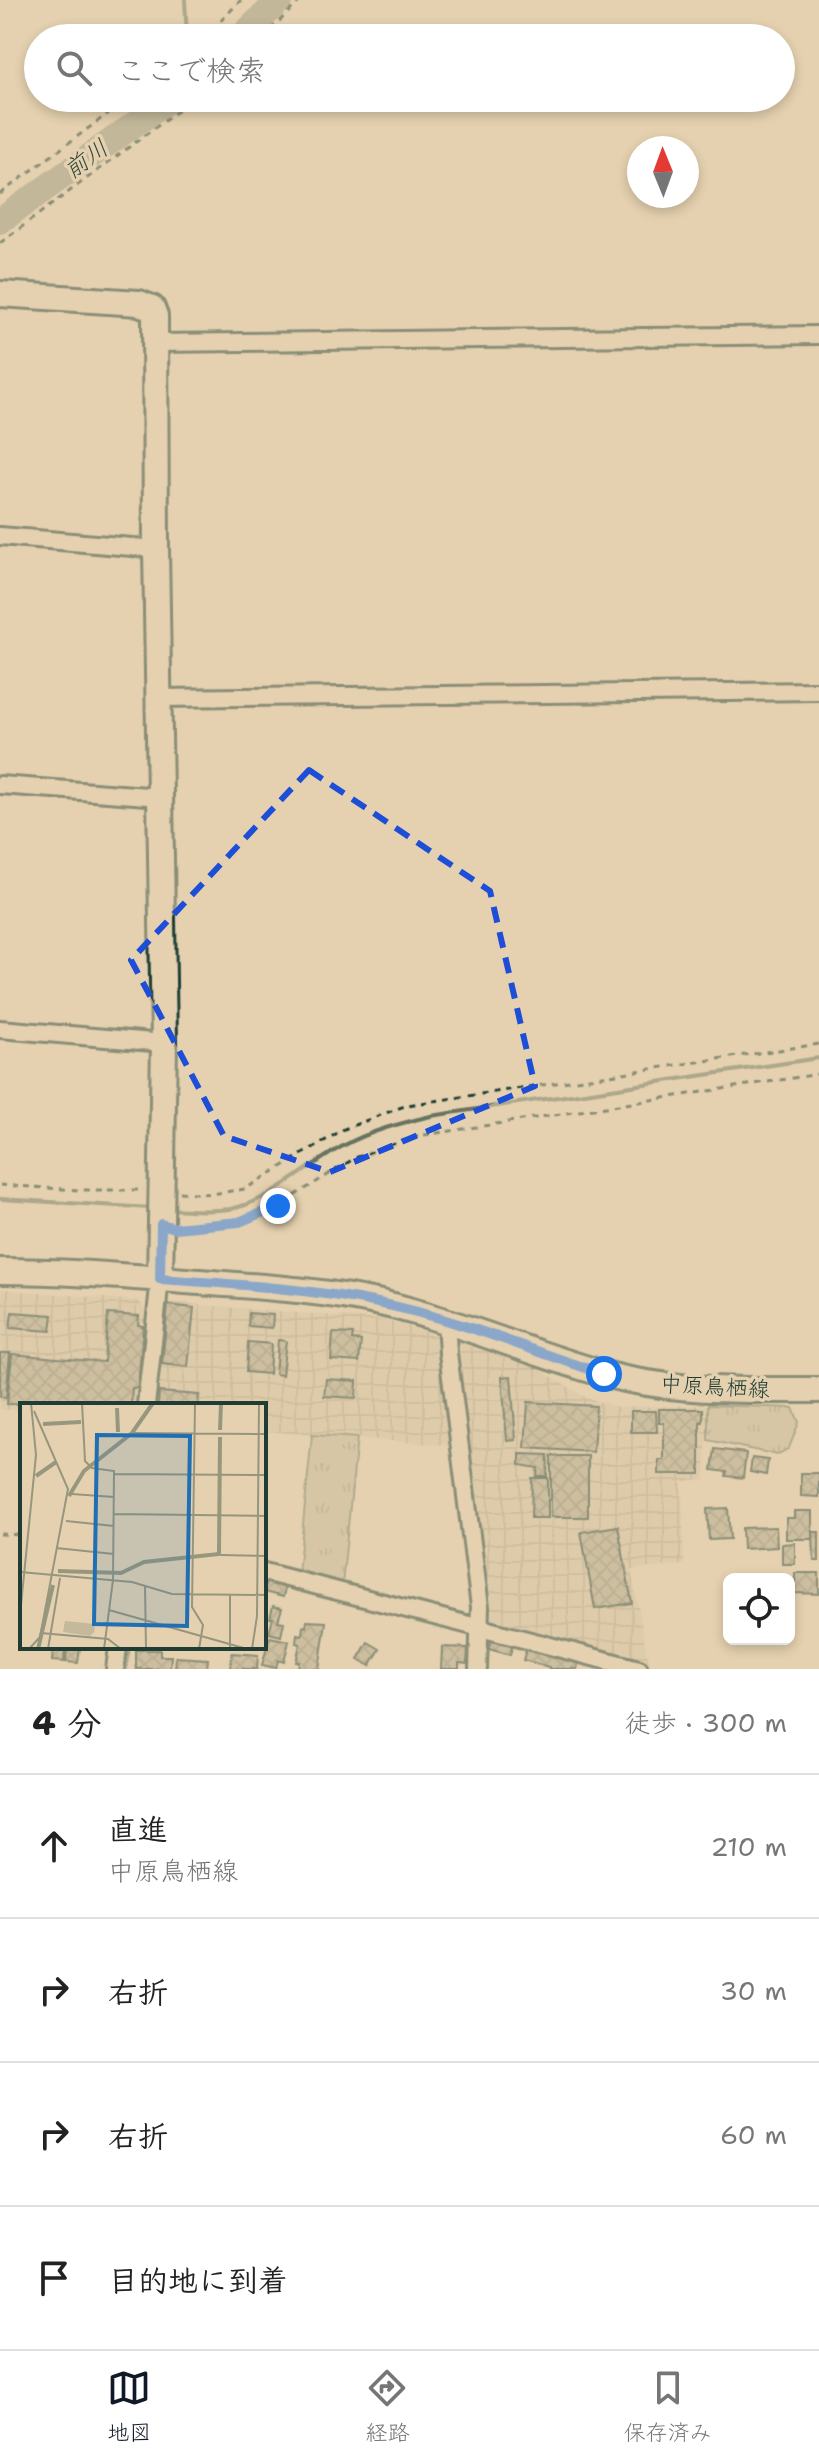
<!DOCTYPE html>
<html lang="ja">
<meta charset="utf-8">
<style>
:root{--surface:#fff;--page:#f2f2f2;--text:#222;--muted:#767676;--line:#e0e0e0;--accent:#111827}
body{margin:0;font-family:"Shantell Sans","Klee One",sans-serif;background:var(--page);color:var(--text)}
.controls{position:absolute;right:24px;bottom:24px;display:grid;overflow:hidden;border-radius:12px;box-shadow:0 4px 12px #0003}
.controls button{width:72px;height:72px;display:grid;place-items:center;padding:0;border:0;border-bottom:2px solid var(--line);background:var(--surface);color:var(--text);font:40px sans-serif}
.compass{position:absolute;left:627px;top:136px;width:72px;height:72px;border-radius:50%;background:var(--surface);box-shadow:0 4px 12px #0003;rotate:359deg}
.stop{position:absolute;width:24px;height:24px;margin:-18px;border:6px solid #1a73e8;border-radius:50%;background:#fff}
.stop.end{background:#1a73e8;border-color:#fff;box-shadow:0 2px 8px #0008}
.list{margin:0;padding:0;list-style:none}
h2{display:flex;justify-content:space-between;align-items:center;height:104px;margin:0;padding:0 32px;font-size:34px}
h2 small{font-size:26px;font-weight:400;color:var(--muted)}
.list li{display:grid;grid-template-columns:52px 1fr auto;gap:24px;align-items:center;box-sizing:border-box;height:144px;padding:0 32px;border-top:2px solid var(--line)}
.list b{display:block;font-size:30px;white-space:nowrap}
.list p{margin:0;font-size:26px;white-space:nowrap;color:var(--muted)}
.list em{font-size:26px;font-style:normal;color:var(--muted)}
.icon{flex:none;width:44px;height:44px;fill:none;stroke:currentColor;stroke-width:2;stroke-linecap:round;stroke-linejoin:round}
.map{position:relative;flex:none;width:819px;height:1669px;overflow:hidden}
.search{position:absolute;background:var(--surface);box-shadow:0 4px 12px #0003;left:24px;right:24px;top:24px;height:88px;display:flex;align-items:center;gap:20px;box-sizing:border-box;padding:0 28px;border-radius:44px;color:var(--muted);font-size:30px}
.sheet{height:680px;background:var(--surface)}
nav{display:flex;justify-content:space-around;align-items:center;box-sizing:border-box;height:112px;border-top:2px solid var(--line);background:var(--surface);font-size:22px;color:var(--muted)}
nav a{display:grid;justify-items:center;gap:4px}
nav .on{color:var(--accent)}
.map>svg:first-child{display:block}
.industrial{fill:url(#industrial-grid)}
.grass{fill:url(#grass-tufts);stroke:#727b67;stroke-width:2}
.lines{fill:none;stroke-linecap:round;stroke-linejoin:round}
.stream{stroke:#677360;stroke-width:4}
.river{stroke:#97977e;stroke-width:26}
.building{fill:url(#building-cross-hatch);stroke:#1f3d34;stroke-width:2}
.street-casing{stroke:#1f3d34;stroke-width:22}
.secondary-casing{stroke:#1f3d34;stroke-width:30}
.path{stroke:#1f3d34;stroke-width:3;stroke-dasharray:6 6;stroke-linecap:butt}
.street{stroke:#e5d1af;stroke-width:16}
.secondary{stroke:#e5d1af;stroke-width:24}
.route{stroke:#1a73e8;stroke-width:10}
.marked{fill:none;stroke:#1d4ed8;stroke-width:6;stroke-dasharray:16 10;stroke-linejoin:round}
.labels{text-anchor:middle;stroke-width:7;stroke-linejoin:round;paint-order:stroke}
.street-label{font-size:22px;fill:#1f3d34;stroke:#e5d1af}
.water-label{font-size:24px;font-style:italic;fill:#2b463b;stroke:#e5d1af}
.inset-river{fill:none;stroke:#97977e;stroke-width:4}
.inset-road{fill:none;stroke:#96967e;stroke-width:2}
.view{fill:#1f6fb2;fill-opacity:0.15;stroke:#1f6fb2;stroke-width:4}
.inset-edge{fill:none;stroke:#1f3d34;stroke-width:4}
</style>
<div class="map">
<svg width="819" height="1669" viewBox="0 0 819 1669">
<defs>
<pattern id="industrial-grid" width="8" height="8" patternUnits="userSpaceOnUse" patternTransform="scale(2)"><rect width="8" height="8" fill="#d4c4a4"/><path d="M0 4h8M4 0v8" fill="none" stroke="#b6a98e"/></pattern>
<pattern id="grass-tufts" width="24" height="20" patternUnits="userSpaceOnUse" patternTransform="scale(2)"><rect width="24" height="20" fill="#c4b99a"/><path d="M3 7l-1-3M5 7V3M7 7l1-3M15 17l-1-3M17 17v-4M19 17l1-3" fill="none" stroke="#9f987e"/></pattern>
<pattern id="building-cross-hatch" width="8" height="8" patternUnits="userSpaceOnUse" patternTransform="scale(2)"><rect width="8" height="8" fill="#aea78c"/><path d="M0 0l8 8M0 8l8-8" fill="none" stroke="#8d8973"/></pattern>
</defs>
<rect width="100%" height="100%" fill="#e5d1af"/>
<filter id="ink" filterUnits="userSpaceOnUse"><feTurbulence type="fractalNoise" baseFrequency=".0125" numOctaves="2"/><feDisplacementMap in="SourceGraphic" scale="16" xChannelSelector="R" yChannelSelector="G"/><feConvolveMatrix kernelMatrix="1 2 1 2 8 2 1 2 1" color-interpolation-filters="sRGB"/></filter>
<g filter="url(#ink)">
<path class="industrial" d="M2,1289L139,1301L148,1314L139,1405H22V1411L0,1409Z
M166,1302L383,1320L442,1336L456,1446L264,1431V1405H155Z
M452,1338L538,1368L587,1398L618,1407L708,1405L705,1479L682,1481L684,1565L631,1570L649,1664L488,1620Z"/>
<path class="grass" d="M708,1405L793,1408L799,1422L789,1448L777,1455L708,1440Z
M312,1435L357,1438L342,1585L298,1574Z"/>
<g class="lines">
<path class="stream" d="M185,0L187,38
M0,1199L151,1208
M168,1209C189,1210 210,1212 230,1209C270,1202 308,1165 343,1146C370,1131 401,1123 431,1116L819,1058
M126,1669L129,1647"/>
<path class="river" d="M240,38L280,0
M0,221L171,98"/>
</g>
<path class="building" d="M168,1305L194,1308L188,1367L162,1364Z
M12,1312L53,1315L51,1331L10,1328Z
M249,1313L273,1315L272,1328L248,1326Z
M108,1314L139,1316L138,1325L143,1326L138,1388H132L131,1405L7,1404L12,1354L104,1362Z
M333,1333L353,1334L352,1340L361,1341L359,1362L331,1360Z
M278,1340L286,1341L282,1375L275,1374Z
M248,1342L271,1344L269,1374L246,1372Z
M0,1353H10L6,1398L0,1397Z
M511,1376L516,1440L507,1441L502,1377Z
M326,1379L357,1381L356,1398L324,1396Z
M159,1392L199,1395L198,1405H158Z
M528,1402L596,1406L593,1452L525,1448Z
M659,1409H703V1422H700V1474H659V1460H664V1423H659Z
M631,1411H656L657,1432H631Z
M715,1449L746,1453L743,1478L726,1476L727,1472L712,1470Z
M520,1454L548,1455L547,1476H537L538,1468L520,1465Z
M551,1456H588V1517H551Z
M752,1458L768,1460L766,1475L750,1472Z
M801,1473H819V1497L801,1496Z
M532,1478H548V1518H531Z
M728,1508L730,1539L709,1540L707,1509Z
M794,1511H812V1539H786V1518H794Z
M618,1526L632,1603L595,1609L581,1532Z
M776,1527L777,1547L743,1549L742,1528Z
M813,1532H819V1561H814Z
M795,1543V1564H782V1544Z
M795,1573H819V1594L795,1593Z
M266,1579L286,1583L283,1597L264,1592Z
M273,1606L282,1608L278,1621L284,1622L281,1636L269,1633L273,1618H270Z
M307,1621L326,1622L319,1669H298L299,1662H296L300,1644L296,1643L297,1634L302,1635L303,1626L306,1627Z
M270,1637L289,1641L284,1662L278,1660L276,1668L262,1665Z
M492,1637L513,1643L510,1655L489,1649Z
M368,1642L380,1649L370,1666L358,1659Z
M527,1646L579,1661L577,1669H549V1667L523,1660Z
M53,1647H65L64,1662L52,1661Z
M67,1647H80L78,1663L66,1662Z
M442,1647L468,1648L467,1664L459,1663V1669H441Z
M136,1650H160V1656H171L170,1669H136Z
M232,1653L258,1655L257,1669H231Z
M176,1657L208,1659L207,1669H175Z"/>
<g class="lines">
<g class="street-casing">
<path id="street" d="M155,343L819,335
M0,536L156,549
M158,698L819,691
M0,785L161,797
M0,1029L164,1043
M446,1320L448,1353L480,1607L478,1669
M146,1405L160,1279
M264,1572L639,1669
M115,1669L118,1647"/>
</g>
<g class="secondary-casing">
<path id="secondary" d="M0,294L139,303L152,308L155,316L156,549L164,1043L160,1279
M0,1271C67,1271 134,1277 200,1282C261,1287 322,1290 381,1303C457,1321 527,1352 601,1373C671,1393 747,1390 819,1390"/>
</g>
<path class="path" d="M204,38L241,0
M262,38L301,0
M0,194L129,98
M0,243L195,98
M0,1185L79,1190H144
M179,1192L211,1194L245,1189L344,1129L407,1105L819,1044
M181,1228L239,1222L278,1206L355,1158L418,1136L819,1074
M0,1534L22,1535"/>
<use href="#street" class="street"/>
<use href="#secondary" class="secondary"/>
</g>
</g>
<g class="lines" filter="url(#ink)">
<path class="route" d="M278,1206L239,1222L175,1228L161,1224L160,1279C232,1284 306,1288 378,1303C455,1318 529,1350 604,1374"/>
</g>
<path d="M0 0H819V1669H0ZM309,770L490,891L535,1086L330,1172L224,1136L131,960Z" fill="#e5d1af" fill-opacity=".55" fill-rule="evenodd"/>
<path class="marked" d="M309,770L490,891L535,1086L330,1172L224,1136L131,960Z"/>
<g class="labels">
<g class="street-label">
<text transform="translate(715 1386) rotate(3)" y="8">中原鳥栖線</text>
</g>
<g class="water-label">
<text transform="translate(86 159) rotate(-36)" y="8">前川</text>
</g>
</g>
<g transform="translate(20 1403)">
<rect width="246" height="246" fill="#e5d1af"/>
<path d="M45,218L75,221L74,229L70,233L43,229Z" fill="#c4b99a"/>
<path class="inset-river" d="M97,5L98,29M23,21L61,19M200,27L201,0M16,73L36,59M49,93L64,68L112,30L133,0M38,168L101,170L124,159L199,151L200,34M18,246L33,182"/>
<path class="inset-road" d="M62,0L65,58L72,65L94,68L93,177L84,246M175,0L172,204L183,222L179,246M113,30L246,31M94,71L246,72M52,91L94,94M94,111L246,113M46,118L94,123M36,145L94,151M201,152L246,153M0,169L112,179L152,191L246,192M125,183L126,246M89,207L227,246M0,212L16,52L11,0M21,230L88,236L101,246M9,246L20,234L48,86L14,8M28,246L40,175M210,246V192M232,246L237,213L239,0"/>
<path class="view" d="M77,32L170,33L167,223L74,221Z"/>
<rect width="246" height="246" class="inset-edge"/>
</g>
</svg>
<div class="controls">
<button><svg class="icon" aria-label="locate" viewBox="0 0 24 24"><circle cx="12" cy="12" r="6"/><path d="M12 2v4M12 18v4M2 12h4M18 12h4"/></svg></button>
</div>
<svg class="compass" viewBox="-18 -18 36 36"><path d="M0-13l5 13h-10z" fill="#e53935"/><path d="M0 13l5-13h-10z" fill="#767676"/></svg>
<div class="stop" style="left:604px;top:1374px"></div>
<div class="stop end" style="left:278px;top:1206px"></div>
<div class="search"><svg class="icon" aria-label="search" viewBox="0 0 24 24"><circle cx="10" cy="10" r="6"/><path d="M15 15l6 6"/></svg>ここで検索</div>
</div>
<section class="sheet">
<h2>4 分<small>徒歩 · 300 m</small></h2>
<ul class="list">
<li><svg class="icon" aria-label="ahead" viewBox="0 0 24 24"><path d="M12 20V5M6 11l6-6 6 6"/></svg><div><b>直進</b><p>中原鳥栖線</p></div><em>210 m</em></li>
<li><svg class="icon" aria-label="right" viewBox="0 0 24 24"><path d="M7 20v-9h11M14 6l5 5-5 5"/></svg><div><b>右折</b></div><em>30 m</em></li>
<li><svg class="icon" aria-label="right" viewBox="0 0 24 24"><path d="M7 20v-9h11M14 6l5 5-5 5"/></svg><div><b>右折</b></div><em>60 m</em></li>
<li><svg class="icon" aria-label="arrive" viewBox="0 0 24 24"><path d="M6 21V4h12l-3 4 3 4H6"/></svg><div><b>目的地に到着</b></div></li>
</ul>
</section>
<nav>
<a class="on"><svg class="icon" aria-label="map" viewBox="0 0 24 24"><path d="M3 6l6-2 6 2 6-2v14l-6 2-6-2-6 2zM9 4v14M15 6v14"/></svg>地図</a>
<a><svg class="icon" aria-label="directions" viewBox="0 0 24 24"><path d="M12 3l9 9-9 9-9-9zM9 14v-3h6M13 9l2 2-2 2"/></svg>経路</a>
<a><svg class="icon" aria-label="saved" viewBox="0 0 24 24"><path d="M7 4h10v16l-5-4-5 4z"/></svg>保存済み</a>
</nav>
